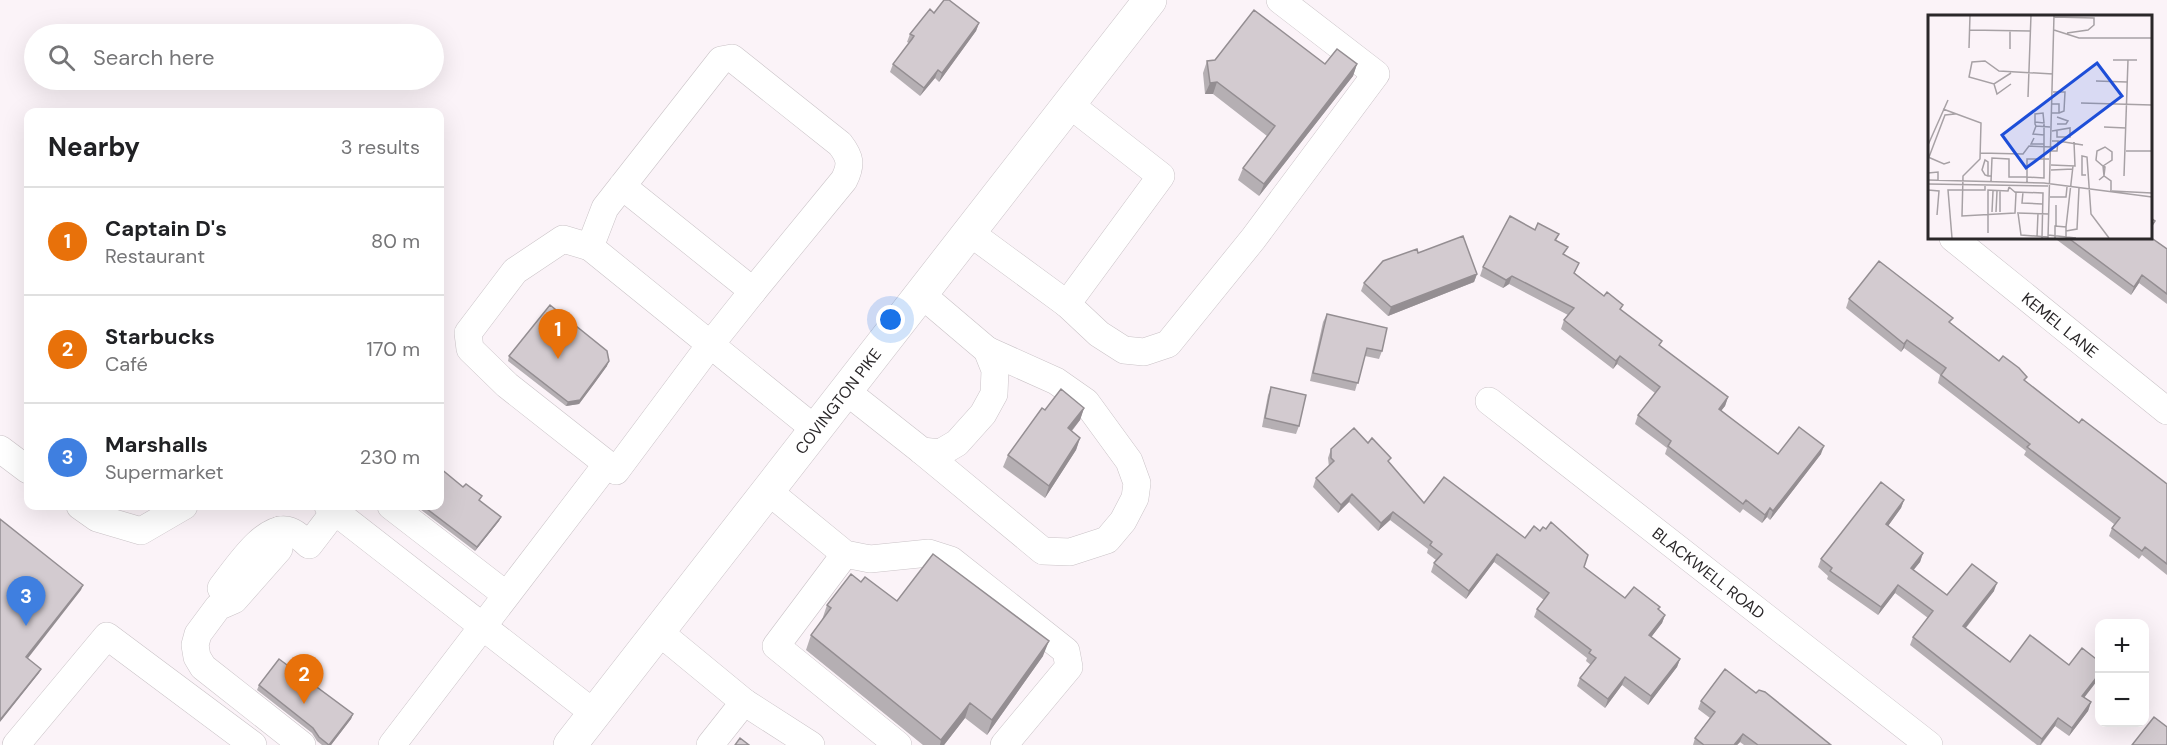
<!DOCTYPE html>
<meta charset="utf-8">
<style>
:root{--surface:#fff;--page:#f6f6f6;--text:#202124;--muted:#757577;--line:#e0e0e0;--accent:#ea580c}
body{margin:0;font-family:"DM Sans",sans-serif;background:var(--page);color:var(--text)}
.controls{position:absolute;right:18px;bottom:18px;display:grid;overflow:hidden;border-radius:12px;box-shadow:0 6px 24px #0002}
.controls button{width:54px;height:54px;display:grid;place-items:center;padding:0;border:0;border-bottom:2px solid var(--line);background:var(--surface);color:var(--text);font:30px sans-serif}
.you{position:absolute;left:891px;top:320px;width:21px;height:21px;margin:-15px;border:4px solid #fff;border-radius:50%;background:#1a73e8;box-shadow:0 0 0 9px #1a73e833}
.badge{display:grid;place-items:center;width:39px;height:39px;border-radius:50%;background:var(--accent);color:#fff;font-size:20px;font-weight:700}
.pin{position:absolute;translate:-50% -50px;filter:drop-shadow(0 2px 3px #0008)}
.pin::after{content:'';position:absolute;top:32px;width:21px;height:18px;background:inherit;clip-path:polygon(0 0,100% 0,50% 100%)}
.list{margin:0;padding:0;list-style:none}
h2{display:flex;justify-content:space-between;align-items:center;height:78px;margin:0;padding:0 24px;font-size:26px}
h2 small{font-size:20px;font-weight:400;color:var(--muted)}
.list li{display:grid;grid-template-columns:39px 1fr auto;gap:18px;align-items:center;box-sizing:border-box;height:108px;padding:0 24px;border-top:2px solid var(--line)}
.list b{display:block;font-size:22px;white-space:nowrap}
.list p{margin:0;font-size:20px;white-space:nowrap;color:var(--muted)}
.list em{font-size:20px;font-style:normal;color:var(--muted)}
.icon{flex:none;width:33px;height:33px;fill:none;stroke:currentColor;stroke-width:2;stroke-linecap:round;stroke-linejoin:round}
.map{position:relative;flex:none;width:2167px;height:745px;overflow:hidden}
.search{position:absolute;background:var(--surface);box-shadow:0 6px 24px #0002;left:24px;top:24px;width:420px;height:66px;display:flex;align-items:center;gap:15px;box-sizing:border-box;padding:0 21px;border-radius:33px;color:var(--muted);font-size:22px}
.panel{position:absolute;background:var(--surface);box-shadow:0 6px 24px #0002;left:24px;top:108px;width:420px;height:402px;border-radius:12px}
.map>svg:first-child{display:block}
.lines{fill:none;stroke-linecap:round;stroke-linejoin:round}
.minor-casing{stroke:#cac3c7;stroke-width:28}
.major-casing{stroke:#cac3c7;stroke-width:34}
.minor{stroke:#fff;stroke-width:27}
.major{stroke:#fff;stroke-width:33}
.wall{fill:#b5afb3}
.shaded-wall{fill:#948e92}
.building{fill:#d3cbd0;stroke:#948e92;stroke-width:1.5}
.labels{text-anchor:middle;stroke-width:6;stroke-linejoin:round;paint-order:stroke}
.street-label{font-size:16px;fill:#2a2729;stroke:#fff}
.inset-road{fill:none;stroke:#a7a1a5;stroke-width:1.5}
.view{fill:#1d4ed8;fill-opacity:0.15;stroke:#1d4ed8;stroke-width:3}
.inset-edge{fill:none;stroke:#2a2729;stroke-width:3}
</style>
<div class="map">
<svg width="2167" height="745" viewBox="0 0 2167 745">
<rect width="100%" height="100%" fill="#fbf3f8"/>
<g class="lines">
<g class="minor-casing">
<g id="minor">
<path d="M622,186L753,291L844,180C852,164 850,157 840,144L732,58L721,60L605,208L590,247L816,430"/>
<path d="M969,232L1067,304L1161,176L1069,104"/>
<path id="s1" d="M1953,238L2167,411"/>
<path d="M590,247L563,239L515,271L468,333L470,349L507,385L616,471L710,345L753,291"/>
<path d="M1067,304L1099,334L1124,350L1144,352L1168,344L1253,239L1376,74L1280,0"/>
<path d="M846,391L922,451L940,453L957,443L983,414L994,394L995,370L987,350L921,294"/>
<path id="s2" d="M1489,401L1929,745"/>
<path d="M0,449L28,470"/>
<path d="M922,451L1043,551L1070,552L1107,540L1123,521L1135,498L1137,483L1129,461L1086,402L1056,381L987,350"/>
<path d="M768,491L845,554L870,559L929,553L951,560L1066,651L1069,667L1004,745"/>
<path d="M80,506L97,518L141,531L184,506"/>
<path d="M328,506L595,714"/>
<path d="M391,506L505,594"/>
<path d="M280,530L279,549L234,600L218,607L198,634L195,645L197,657L203,667L302,745"/>
<path d="M845,554L776,646L898,745"/>
<path d="M221,588C234,572 266,521 290,531C297,533 304,541 309,545L335,511"/>
<path d="M659,632L744,702L710,745"/>
<path d="M744,702L811,745"/>
<path d="M16,745L107,636L253,745"/>
<path d="M392,745L607,464"/>
</g>
</g>
<g class="major-casing">
<g id="major">
<path id="s3" d="M570,745L1150,0"/>
</g>
</g>
<use href="#minor" class="minor"/>
<use href="#major" class="major"/>
</g>
<path class="wall" d="M934,13L979,23L976,31L939,82L935,78L920,96L890,72L893,64L909,43L907,42L910,34Z
M1207,61L1325,64H1357L1353,76L1259,196L1238,180L1243,168L1267,136L1213,94H1205L1203,73Z
M1535,230L1559,234L1556,241L1575,273L1621,310L1660,346L1728,397L1725,406L1721,411L1778,454H1821L1770,520L1767,517L1762,523L1743,509L1740,513L1665,454L1667,448L1635,424L1638,415L1655,393L1617,364L1613,369L1561,329L1564,320L1568,315L1509,284L1503,288L1480,276L1483,267Z
M2053,237H2150L2167,249V304L2139,283L2131,295Z
M1418,253L1477,274L1474,282L1388,316L1361,291L1364,283Z
M1849,299L1951,323L2079,423L2167,484V575L2142,555L2139,559L2109,536L2112,528L2114,524L2024,455L2026,451L1938,383L1940,375L1904,348L1901,352L1846,308Z
M1327,314L1382,351L1379,359L1365,356L1355,391L1310,381L1323,322Z
M509,356L607,366L579,404L566,406L508,361Z
M1271,387L1299,426L1296,434L1262,427L1268,395Z
M1084,408L1080,420L1072,431L1080,438L1076,450L1045,498L1003,467L1008,455L1045,410Z
M1368,443L1390,463L1424,503L1525,538L1584,567L1625,598L1659,610L1665,615L1662,623L1651,637L1680,659L1677,667L1648,705L1622,685L1605,708L1577,686L1580,678L1591,665L1586,661L1587,658L1534,617L1537,609L1544,600L1494,562L1466,599L1431,572L1434,563L1436,560L1427,553L1428,549L1390,520L1378,531L1349,502L1338,513L1313,487L1316,478L1329,467L1328,458L1331,449Z
M1904,500L1901,508L1888,526L1923,553L1920,562L1913,570L1947,595L1994,591L1966,628L2010,662L2069,665L2100,662V677L2084,698L2091,702L2088,711L2069,736L2055,726L2041,745H2037L1910,645L1913,637L1928,618L1895,593L1878,615L1827,579L1828,576L1818,567L1821,559Z
M480,501L501,517L499,521L475,551L416,506H440Z
M861,582L897,601L1043,656L987,735L965,718L944,745H923L806,650L811,635L822,620L827,605Z
M259,685L353,714L351,719L331,745H322L317,741L312,733L257,690Z
M1756,693L1831,745H1744L1740,742L1737,745H1693L1695,738L1710,718L1698,709L1701,701Z"/>
<path class="shaded-wall" d="M979,23L976,31L939,82L942,73Z
M1357,64L1353,76L1259,196L1264,184Z
M938,70L935,78L920,96L924,88Z
M1217,82L1213,94H1205L1210,83Z
M1477,274L1474,282L1388,316L1391,307Z
M2142,275L2139,283L2131,295L2134,287Z
M1512,276L1509,284L1503,288L1506,280Z
M1907,340L1904,348L1901,352L1904,344Z
M1620,356L1617,364L1613,369L1616,361Z
M609,361L607,366L594,384L579,404L566,406L568,402Z
M1728,397L1725,406L1716,417L1719,409Z
M1084,408L1080,420L1064,440L1068,428Z
M1080,438L1076,450L1045,498L1049,486Z
M1824,446L1821,454L1770,520L1773,511Z
M1352,494L1349,502L1338,513L1341,505Z
M1904,500L1901,508L1883,533L1886,524Z
M1770,508L1767,517L1762,523L1765,515Z
M1393,512L1390,520L1378,531L1381,523Z
M501,517L499,521L475,551L477,547Z
M1923,553L1920,562L1908,577L1911,568Z
M1497,554L1494,562L1466,599L1469,591Z
M1997,583L1994,591L1960,635L1963,626Z
M83,585L81,590L25,662L26,657Z
M1898,585L1895,593L1878,615L1881,607Z
M1665,615L1662,623L1646,644L1649,635Z
M1049,641L1043,656L987,735L992,720Z
M1680,659L1677,667L1648,705L1651,696Z
M41,669L39,673L0,722V720Z
M2100,673V677L2079,704L2082,696Z
M1625,677L1622,685L1605,708L1608,699Z
M2091,702L2088,711L2069,736L2072,728Z
M970,703L965,718L944,745H940L941,740Z
M353,714L351,719L331,745H329Z
M2058,718L2055,726L2040,745L2042,739Z
M1743,734L1740,742L1737,745H1734Z"/>
<path class="building" d="M944,0H949L979,23L942,73L938,70L924,88L893,64L912,39L914,36L910,34L930,9L934,13Z
M1254,10L1325,64L1337,49L1357,64L1264,184L1243,168L1275,126L1217,82L1210,83L1207,61L1215,60Z
M1510,216L1535,230L1538,223L1559,234L1555,240L1568,247L1563,254L1579,263L1574,273L1604,296L1607,292L1623,305L1620,309L1662,341L1659,345L1728,397L1719,409L1778,454L1799,427L1824,446L1773,511L1770,508L1765,515L1746,500L1743,504L1668,446L1671,441L1638,415L1660,387L1620,356L1616,361L1564,320L1574,308L1512,276L1506,280L1483,267Z
M2151,218L2155,221L2151,227Z
M1463,236L1477,274L1391,307L1364,283L1383,261L1417,249L1418,253Z
M2067,237H2150L2167,249V294L2142,275L2134,287Z
M1879,261L1953,318L1949,322L1999,361L2003,356L2019,368L2027,377L2024,380L2061,409L2079,423L2082,419L2167,484V564L2145,547L2142,551L2112,528L2120,518L2027,447L2030,444L1941,375L1946,368L1907,340L1904,344L1849,299Z
M550,305L607,351L609,361L580,400L568,402L509,356Z
M1327,314L1387,328L1382,351L1367,348L1358,383L1313,373Z
M1271,387L1306,395L1299,426L1265,418Z
M1061,389L1084,408L1068,428L1080,438L1049,486L1008,455L1042,408L1045,410Z
M1354,428L1368,443L1372,438L1391,458L1388,461L1424,503L1444,477L1525,538L1534,526L1540,531L1543,527L1546,529L1551,522L1588,555L1584,567L1625,598L1634,587L1660,607L1658,609L1665,615L1649,635L1680,659L1651,696L1625,677L1608,699L1580,678L1596,658L1589,653L1591,650L1537,609L1549,593L1497,554L1469,591L1434,563L1442,554L1430,545L1432,542L1393,512L1381,523L1352,494L1341,505L1316,478L1334,461L1331,458V449Z
M440,468L463,487L466,484L482,496L479,500L501,517L477,547L423,506H440Z
M1881,482L1904,500L1886,524L1923,553L1911,568L1947,595L1972,564L1997,583L1963,626L2010,662L2030,635L2069,665L2082,648L2100,662V673L2082,696L2091,702L2072,728L2058,718L2042,739L1913,637L1933,611L1898,585L1881,607L1830,571L1832,568L1821,559Z
M0,519L83,585L26,657L41,669L0,720Z
M933,554L1049,641L992,720L970,703L941,740L811,635L831,608L827,605L851,574L861,582L865,577L897,601Z
M279,659L353,714L329,745L319,737L313,728L259,685Z
M1725,669L1756,693L1759,690L1765,692L1831,745H1758L1743,734L1734,745H1704L1695,738L1715,712L1701,701Z
M2154,717L2167,727V745H2132Z
M740,738L749,745H735Z"/>
<g class="labels">
<g class="street-label">
<text dy="6" stroke="none"><textPath href="#s1" startOffset="138">KEMEL LANE</textPath></text>
<text dy="6" stroke="none"><textPath href="#s3" startOffset="436">COVINGTON PIKE</textPath></text>
<text dy="6" stroke="none"><textPath href="#s2" startOffset="279">BLACKWELL ROAD</textPath></text>
</g>
</g>
<g transform="translate(1928 15)">
<rect width="224" height="224" fill="#fbf3f8"/>
<path class="inset-road" d="M126,2L166,3V10L160,15L139,18M41,15L102,16M126,15L151,23H224M41,33L42,0M82,34V16M185,45H209M83,58L66,69L41,62L44,47L57,46L71,56L125,59M168,66L199,67M66,69L69,79L83,69M125,77H137L136,96L131,98M100,82L103,0M153,88L224,90M15,94L53,108L52,144L35,161L34,201L87,198L88,178L81,172M124,98H131V89H124M129,102L140,106L138,109H129M107,107L116,108L115,98L107,99V109L108,111L122,112M108,111L105,119L116,120V109M176,112L198,113M124,116L142,113V122H129V116M116,120V163L99,162V144H121M106,123L103,129H116M130,126L155,130M0,130L20,85M123,136H129L130,126H124M198,136H224M52,138L95,139L101,131L124,132M0,142L16,149L22,147M1,142L17,100L27,99M123,150L147,151L146,127M175,151L184,145V137L177,132L169,136L168,145L169,146L175,151L177,152L176,161L175,151M123,155L145,154M0,158L10,157V165M158,160H154V141L159,142L163,199L181,223M60,161V147L57,145L54,155L57,160L60,161H63M196,161L200,45M0,165L116,168L224,182M171,165L176,161L183,166V176M63,167L64,143L81,144V162H99V168M0,169L120,171M0,175L11,176L9,200M184,176L224,178M87,177L115,178L114,223M95,177L94,188L114,189M122,182H138L139,172M64,197L65,176M68,197L69,176M72,197V176M89,198L121,199M90,198L93,220L120,222M128,212V190M138,212L145,151M138,216L149,214L151,173M60,218V175L80,176L81,172M120,220L148,223M109,222L110,198M24,223L20,175H57V170M120,223L126,0M127,223V211L138,212V223"/>
<path class="view" d="M169,48L194,81L98,153L74,120Z"/>
<rect width="224" height="224" class="inset-edge"/>
</g>
</svg>
<div class="controls">
<button>+</button>
<button>−</button>
</div>
<div class="you"></div>
<div class="pin badge" style="left:558px;top:359px;background:#e8710a">1</div>
<div class="pin badge" style="left:304px;top:704px;background:#e8710a">2</div>
<div class="pin badge" style="left:26px;top:626px;background:#3f7fe0">3</div>
<div class="search"><svg class="icon" aria-label="search" viewBox="0 0 24 24"><circle cx="10" cy="10" r="6"/><path d="M15 15l6 6"/></svg>Search here</div>
<section class="panel">
<h2>Nearby<small>3 results</small></h2>
<ul class="list">
<li><span class="badge" style="background:#e8710a">1</span><div><b>Captain D's</b><p>Restaurant</p></div><em>80 m</em></li>
<li><span class="badge" style="background:#e8710a">2</span><div><b>Starbucks</b><p>Café</p></div><em>170 m</em></li>
<li><span class="badge" style="background:#3f7fe0">3</span><div><b>Marshalls</b><p>Supermarket</p></div><em>230 m</em></li>
</ul>
</section>
</div>
